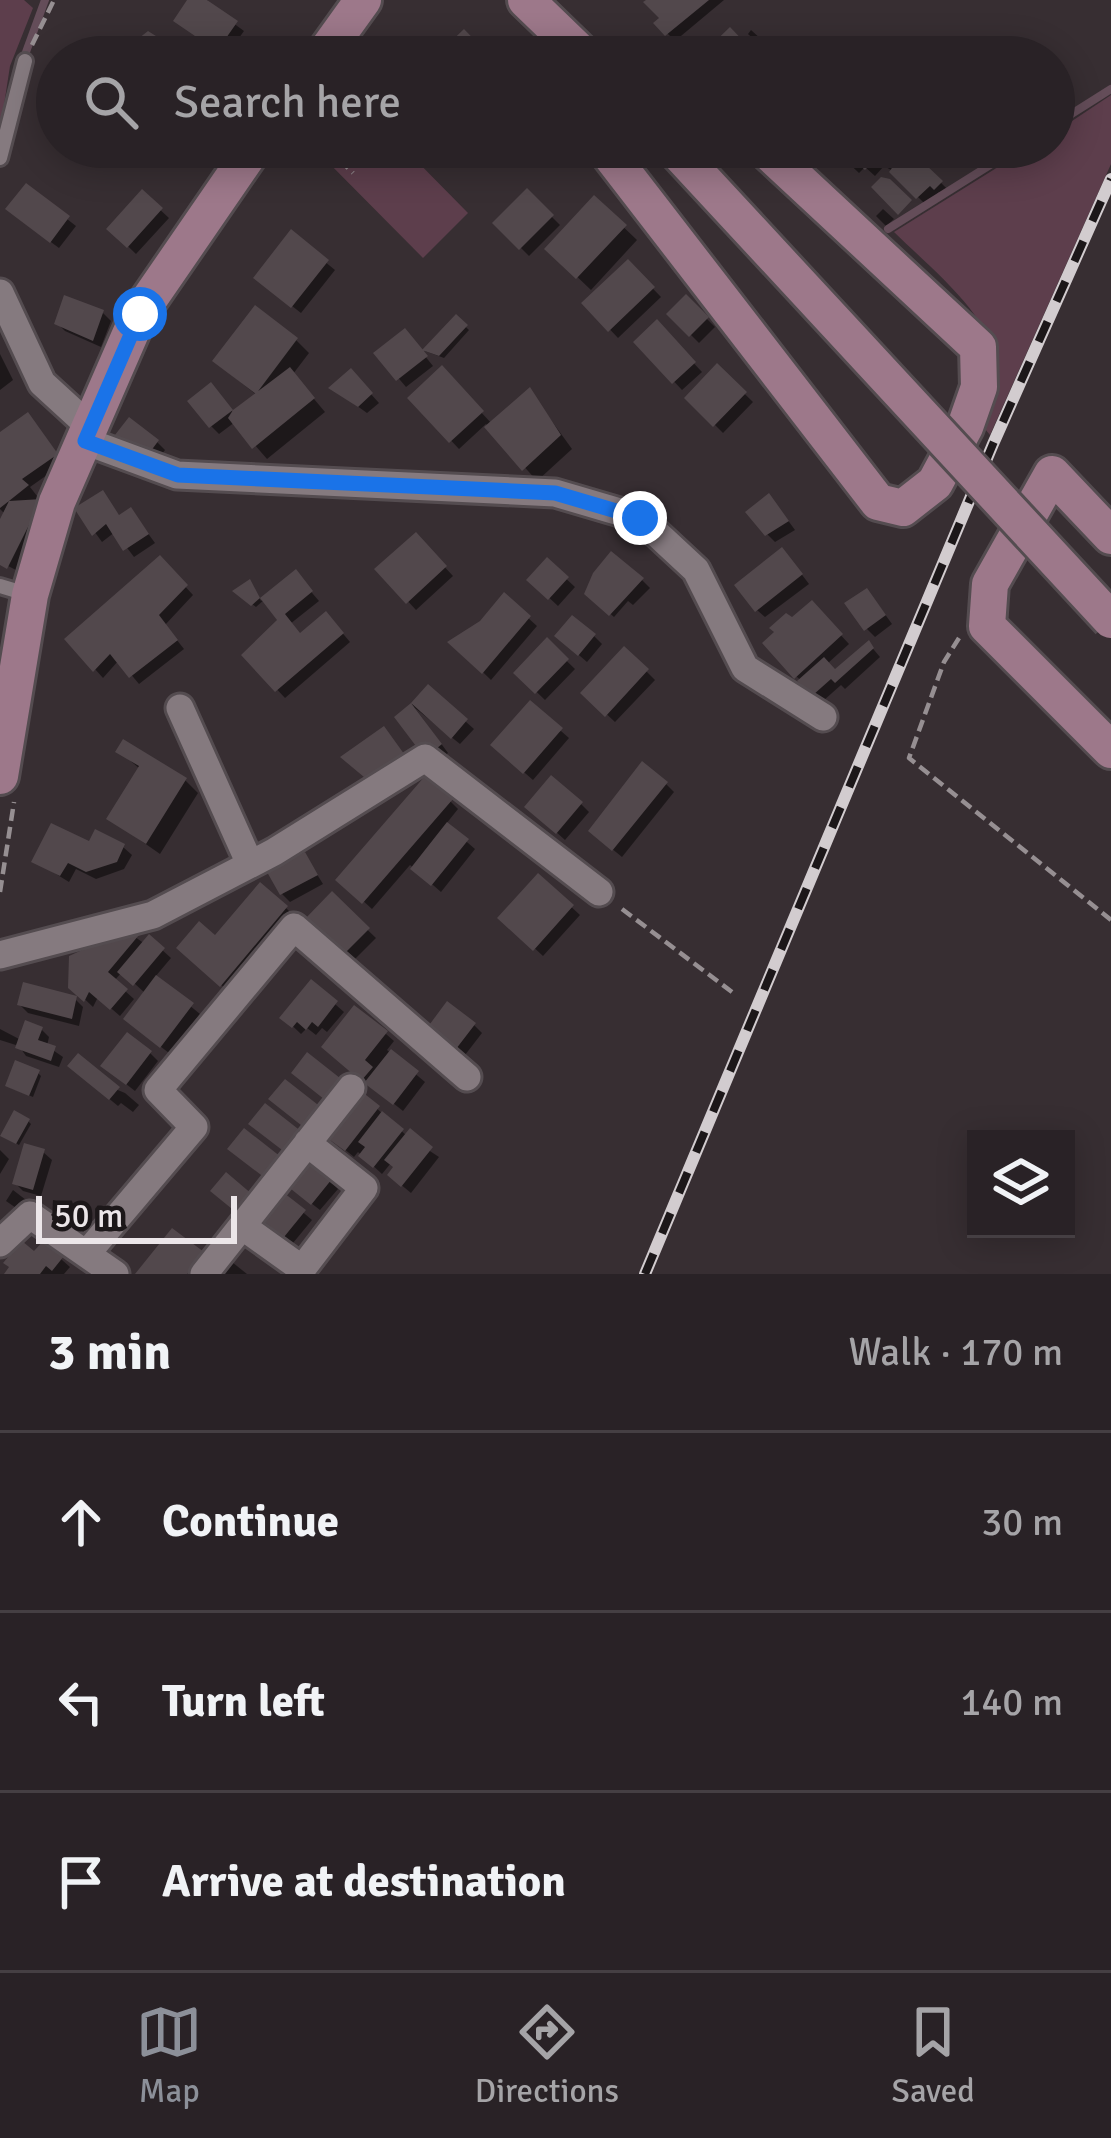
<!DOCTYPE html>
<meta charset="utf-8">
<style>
:root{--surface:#292226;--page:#312a2e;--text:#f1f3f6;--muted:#a5a4a7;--line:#453f43;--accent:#8c9099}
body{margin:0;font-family:Signika,sans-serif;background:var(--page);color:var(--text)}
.controls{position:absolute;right:36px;bottom:36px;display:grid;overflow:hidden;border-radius:0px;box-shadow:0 6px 30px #0003}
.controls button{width:108px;height:108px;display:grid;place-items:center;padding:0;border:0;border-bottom:3px solid var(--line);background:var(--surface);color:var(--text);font:60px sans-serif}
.scale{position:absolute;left:36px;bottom:30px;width:201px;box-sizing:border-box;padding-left:12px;border:6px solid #ece6e9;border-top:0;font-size:33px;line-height:42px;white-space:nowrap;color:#ece6e9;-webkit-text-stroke:9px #1c1719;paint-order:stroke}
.stop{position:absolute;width:36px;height:36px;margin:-27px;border:9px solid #1a73e8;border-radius:50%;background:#fff}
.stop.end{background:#1a73e8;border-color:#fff;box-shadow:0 3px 12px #0008}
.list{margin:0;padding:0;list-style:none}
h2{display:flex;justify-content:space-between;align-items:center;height:156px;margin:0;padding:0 48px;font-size:51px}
h2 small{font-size:39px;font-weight:400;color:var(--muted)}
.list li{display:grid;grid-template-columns:78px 1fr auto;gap:36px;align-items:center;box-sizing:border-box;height:180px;padding:0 48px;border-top:3px solid var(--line)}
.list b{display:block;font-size:45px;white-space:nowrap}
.list em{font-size:39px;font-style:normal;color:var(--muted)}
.icon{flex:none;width:66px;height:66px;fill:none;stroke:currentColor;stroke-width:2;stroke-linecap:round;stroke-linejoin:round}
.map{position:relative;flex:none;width:1111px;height:1274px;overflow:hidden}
.search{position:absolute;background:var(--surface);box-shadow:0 6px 30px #0003;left:36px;right:36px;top:36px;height:132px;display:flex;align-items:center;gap:30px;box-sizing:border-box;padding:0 42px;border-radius:66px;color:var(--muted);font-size:45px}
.sheet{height:696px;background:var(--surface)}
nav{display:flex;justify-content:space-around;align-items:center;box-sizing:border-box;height:168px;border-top:3px solid var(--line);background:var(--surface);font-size:33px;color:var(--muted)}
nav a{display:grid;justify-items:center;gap:6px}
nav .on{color:var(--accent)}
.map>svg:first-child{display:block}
.green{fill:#5d3e4c}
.shadow{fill:#0007}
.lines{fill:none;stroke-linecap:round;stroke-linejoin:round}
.stream{stroke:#644d59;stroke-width:8}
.building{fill:#52484c}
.lane-casing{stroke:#544c50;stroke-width:20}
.street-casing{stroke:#544c50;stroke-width:33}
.secondary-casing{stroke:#544c50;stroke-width:42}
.path{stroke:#968f92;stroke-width:4.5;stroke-dasharray:12 6;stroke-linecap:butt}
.lane{stroke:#857a7f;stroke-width:14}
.street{stroke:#857a7f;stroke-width:27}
.secondary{stroke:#9d788a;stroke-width:36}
.rail-casing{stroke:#d2cccf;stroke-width:12}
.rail{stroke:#1c1719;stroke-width:8;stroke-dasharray:22;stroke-linecap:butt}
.secondary-bridge-casing{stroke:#544c50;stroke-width:42;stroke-linecap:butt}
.secondary-bridge{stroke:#9d788a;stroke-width:36}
.route{stroke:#1a73e8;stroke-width:15}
</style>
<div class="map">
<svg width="1111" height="1274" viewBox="0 0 1111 1274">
<rect width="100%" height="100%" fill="#372e32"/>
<path class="green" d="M0,0H24L33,8L10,66L0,131Z
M1111,95V164L990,435L980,423C987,406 998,388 997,368C995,318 928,266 894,232L1030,147H1054V133Z
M313,147H403L468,213L423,258Z"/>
<path class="shadow" d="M190,0H208L206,3L244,31L226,56L185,28Z
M650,0H724L675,41L658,24L663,18Z
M751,30L774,51L769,57H758L765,50L748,34Z
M819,147H892L903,158L909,150L949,191L944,196L939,192L926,205L891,170L884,166L875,176L865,167L859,173L839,154L833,160Z
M26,187L76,226L59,248L17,217Z
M527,192L560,225L529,256L496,223Z
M142,193L169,218L136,254L110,229Z
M594,199L637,240L591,290L548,249Z
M883,209L894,219L886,226L876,216Z
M291,234L335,270L301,313L265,285Z
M628,263L661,297L618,338L585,303Z
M686,298L715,327L699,343L670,314Z
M103,313L111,321L101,347L65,331L57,323Z
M456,318L469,330L444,358L425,351Z
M657,324L702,372L682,390L637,342Z
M296,340L309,353L293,374L325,412L267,459L235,422L219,434L211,426L219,394L235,415L258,396L229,373Z
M412,340L433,366L406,387L377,353Z
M0,354L13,380L0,390Z
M718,368L753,402L723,433L688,398Z
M442,370L492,424L530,391L572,449L537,481L486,424L459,449L411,398Z
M351,372L379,403L367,413L332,388Z
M36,424L64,463L30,487L48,510L18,571L0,562V526L6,515L0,509V436Z
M157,442L165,450L151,469L123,448Z
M103,494L120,517L131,510L155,543L134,557L115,532L102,542L78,509Z
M776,504L795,530L775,542L767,534Z
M416,536L453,576L416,610L378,569Z
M160,559L193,595L165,625L184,649L139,684L119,660L103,678L68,639Z
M790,559L809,584L765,617L757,610Z
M547,561L575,587L558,606L530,580Z
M295,573L319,601L290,624L301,636L334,623L350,642L285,698L245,655L281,620L265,599L256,607L236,592L253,586L261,601Z
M642,580L650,588L633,605L628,601L614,617L588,594Z
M505,597L537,626L491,680L452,642L482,623Z
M874,599L892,624L875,637L867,629Z
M812,604L849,644L827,664L836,673L869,644L880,657L845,689L841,685L823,701L796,676L792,620Z
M594,636L602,644L587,662L566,644Z
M547,642L575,669L545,700L517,673Z
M625,650L655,680L615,722L584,693Z
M428,688L474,729L460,744L415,708L448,753L435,764L398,717Z
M561,731L569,738L533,780L502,753Z
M119,751L185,780L198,793L160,854L110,819L140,769Z
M666,784L674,792L622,857L600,839Z
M450,801L458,809L446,824L475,849L441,892L410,865L372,909L339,879Z
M581,804L589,812L565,840L536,814Z
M90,845L123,847L132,855L124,869L96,879L76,869L69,882L35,861Z
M305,855L323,884L290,902L282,894Z
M539,877L580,915L543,956L502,918Z
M332,896L376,938L352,962L309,920Z
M286,908L294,916L230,993L180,948L215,939Z
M128,932L145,944L149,938L171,958L155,977L200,1014L169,1053L135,1027L146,994L122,972L114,981L134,999L120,1016L98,997L93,1007L71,986Z
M311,983L344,1012L327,1032L322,1028L316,1035L307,1028L301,1034L284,1018Z
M75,999L83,1007L79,1026L28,1013L20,1005Z
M474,1025L482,1033L465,1055L439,1036Z
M0,1029L21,1040L41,1029L49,1037L47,1046L63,1057L59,1067L26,1056L19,1046L0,1040Z
M386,1034L394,1041L387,1050L425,1082L403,1111L333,1055Z
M150,1053L158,1061L135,1091L112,1073Z
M38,1073L41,1076L33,1097L11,1088Z
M79,1074L125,1093L139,1105L133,1112L121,1103L118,1106Z
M362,1095L407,1136L439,1157L411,1193L399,1183L396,1168L391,1163L382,1174L358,1152L354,1157L338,1144Z
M28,1121L31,1124L19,1145L7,1138Z
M0,1150L9,1159L0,1174Z
M43,1152L52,1160L41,1196L23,1191L15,1183Z
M330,1181L338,1189L320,1210L298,1193Z
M13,1190L26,1200L19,1210L6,1201Z
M285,1197L312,1220L293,1243L274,1228Z
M44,1244L70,1267L64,1274H7Z
M232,1262L247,1274H222Z"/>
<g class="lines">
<path class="stream" d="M26,52L45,0
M1054,125L1111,89
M888,229L1019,147"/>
</g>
<path class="building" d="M187,0H207L238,21L217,51L173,21Z
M646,0H709L665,36L653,23L659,18L643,2Z
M730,27L751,49L743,57H699Z
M464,29L491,57H435Z
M148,31L189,57H135L124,50Z
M838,147H892L880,166L874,160L865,170L855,161L849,168L837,157L842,151Z
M907,147L943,181L934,190L930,186L916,199L889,172Z
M881,177L890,179L912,200L898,215L871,187Z
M26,183L70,216L50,243L5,209Z
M527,188L554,215L519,250L492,223Z
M142,189L163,208L127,248L106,229Z
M594,195L627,225L576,279L544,249Z
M291,229L329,260L291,308L253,278Z
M628,259L655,287L608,332L581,303Z
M686,294L709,317L689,337L666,314Z
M64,295L104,310L93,341L54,324Z
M255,305L298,338L256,394L212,361Z
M456,314L468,325L439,356L422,350Z
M657,319L696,362L672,384L633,342Z
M405,328L428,356L396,381L373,353Z
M717,363L747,392L713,427L684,398Z
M442,365L484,411L449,443L407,398Z
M290,367L315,398L252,449L228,418L233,410Z
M351,368L373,393L358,407L328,388Z
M211,382L233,410L209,428L187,401Z
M530,387L561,435L522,471L484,427Z
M28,412L58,454L22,479L29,485L9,501L42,499L7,569L0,565V519L9,501L0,508V432Z
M129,417L159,440L142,463L111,440Z
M103,490L119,515L131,507L149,534L123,551L106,524L92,536L74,508Z
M769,493L789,521L765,536L745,512Z
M416,532L447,566L406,604L374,569Z
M782,547L803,574L755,612L734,585Z
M611,551L644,578L609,616L584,594L593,573Z
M160,555L188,585L159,615L178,640L129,678L110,654L93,672L64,639Z
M547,557L569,577L548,600L526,580Z
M296,569L313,591L285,614L300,633L326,611L344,633L275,692L241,655L277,620L260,598Z
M250,579L260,598L251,606L232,591Z
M867,588L886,615L864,631L844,603Z
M504,592L531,616L482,674L447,642L480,621Z
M812,600L843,634L794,679L762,643L774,632L769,628L786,613L792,617Z
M572,615L596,634L578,656L554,636Z
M547,637L569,659L535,694L513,673Z
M869,640L874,648L835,683L831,679L813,695L797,681L824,657L835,669Z
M624,646L649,669L605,717L580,693Z
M428,684L468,719L451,739L411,703Z
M530,700L563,728L523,774L490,745Z
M411,703L442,744L425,758L394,717Z
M384,726L412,765L370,782L340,757Z
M123,739L187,778L146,844L106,819L139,766L115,752Z
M642,761L668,782L612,851L588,831Z
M551,775L583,802L556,834L524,807Z
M425,776L453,799L362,904L335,880Z
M447,822L469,839L431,886L410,869Z
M51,823L89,841L95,829L125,844L117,862L86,872L68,863L60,876L31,862Z
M305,852L318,875L280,895L267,872Z
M538,873L574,905L533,951L497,918Z
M260,882L288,906L220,987L176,948L199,921L215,935Z
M332,891L370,928L342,956L304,920Z
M128,929L139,935L108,972L128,989L110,1010L89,992L84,1002L68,988L69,956Z
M149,934L165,948L133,986L117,972Z
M156,975L194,1003L160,1048L123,1019Z
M311,979L338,1001L318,1027L312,1022L306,1030L297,1022L292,1028L279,1018Z
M23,982L77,996L72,1019L17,1005Z
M447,1001L476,1023L456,1049L427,1028Z
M354,1005L388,1031L365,1060L373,1067L361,1081L321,1047Z
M25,1020L43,1027L38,1040L56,1046L51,1061L15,1048Z
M127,1032L152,1051L126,1085L100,1066Z
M391,1049L419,1071L393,1105L364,1083Z
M307,1052L345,1082L329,1103L291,1073Z
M78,1053L120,1087L109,1100L67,1066Z
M15,1060L40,1070L29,1096L5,1086Z
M285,1079L322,1108L306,1129L268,1099Z
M361,1091L380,1106L345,1151L326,1137Z
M265,1103L302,1132L286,1153L248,1124Z
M14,1110L30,1119L16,1144L0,1136Z
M382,1111L404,1129L373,1168L358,1156L365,1147L358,1142Z
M244,1128L281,1157L265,1178L227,1149Z
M410,1128L433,1147L401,1187L387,1175L393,1167L384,1160Z
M24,1143L45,1149L33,1190L12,1184Z
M309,1161L332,1179L311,1205L286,1185Z
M226,1172L253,1195L237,1213L210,1191Z
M284,1193L306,1210L284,1237L262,1220Z
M172,1228L204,1252L187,1274H135Z
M44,1240L64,1256L52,1271L46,1266L40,1274H4L9,1267L3,1263L22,1241L34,1251Z"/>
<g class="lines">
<g class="lane-casing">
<path id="lane" d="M0,158L25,61
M0,586L30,595"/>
</g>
<g class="street-casing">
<path id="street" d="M0,293L42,383L90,427
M85,441L177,475L555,493L640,518L696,570L745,668L823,717
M180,708L250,864
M0,955L153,915L274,852L425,758L599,892
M242,1226L302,1269L364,1188L307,1143
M0,1243L30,1215L115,1274
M88,1252L194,1127L158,1090L294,927L467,1077
M204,1274L351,1088"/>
</g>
<g class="secondary-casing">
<path id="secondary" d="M526,0L585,57
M322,57L363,0
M604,147L878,502L903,508L935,483L965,427L979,387L978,347L763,147
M1111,536L1052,474L990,584L987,626L1111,750
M0,776L30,595L57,502L139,314L254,147"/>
</g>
<path class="path" d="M32,45L54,0
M327,147L353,173
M959,638L944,662L909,758L1111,920
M0,892L14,802
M622,909L732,992"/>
<use href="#lane" class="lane"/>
<use href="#street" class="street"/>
<use href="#secondary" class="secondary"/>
<g class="rail-casing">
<path id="rail" d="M645,1274L993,444L1111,179"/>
</g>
<use href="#rail" class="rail"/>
<g class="secondary-bridge-casing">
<path id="secondary-bridge" d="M673,147L1111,620"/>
</g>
<use href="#secondary-bridge" class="secondary-bridge"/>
</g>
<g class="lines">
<path class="route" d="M140,314L85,441L178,475L555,493L640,518"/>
</g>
</svg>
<div class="controls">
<button><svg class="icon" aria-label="layers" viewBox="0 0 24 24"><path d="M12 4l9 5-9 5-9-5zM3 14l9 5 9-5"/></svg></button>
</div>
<div class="scale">50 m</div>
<div class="stop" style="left:140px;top:314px"></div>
<div class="stop end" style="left:640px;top:518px"></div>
<div class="search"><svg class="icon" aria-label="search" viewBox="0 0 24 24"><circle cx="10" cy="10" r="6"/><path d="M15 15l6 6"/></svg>Search here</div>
</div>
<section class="sheet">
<h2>3 min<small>Walk · 170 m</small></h2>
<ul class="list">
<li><svg class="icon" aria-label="ahead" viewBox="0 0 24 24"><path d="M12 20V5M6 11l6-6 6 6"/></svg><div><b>Continue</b></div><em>30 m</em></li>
<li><svg class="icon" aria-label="left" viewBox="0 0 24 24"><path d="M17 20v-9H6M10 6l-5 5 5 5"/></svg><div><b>Turn left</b></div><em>140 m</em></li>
<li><svg class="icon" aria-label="arrive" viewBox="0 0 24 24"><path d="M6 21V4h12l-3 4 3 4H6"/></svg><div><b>Arrive at destination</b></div></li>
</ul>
</section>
<nav>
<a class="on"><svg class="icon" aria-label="map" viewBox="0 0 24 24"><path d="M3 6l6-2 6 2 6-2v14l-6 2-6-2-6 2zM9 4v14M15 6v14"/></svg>Map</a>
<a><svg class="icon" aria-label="directions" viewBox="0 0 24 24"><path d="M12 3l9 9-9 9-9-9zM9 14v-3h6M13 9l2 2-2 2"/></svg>Directions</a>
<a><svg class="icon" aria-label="saved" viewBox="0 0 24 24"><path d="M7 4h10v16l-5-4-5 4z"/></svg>Saved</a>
</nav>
